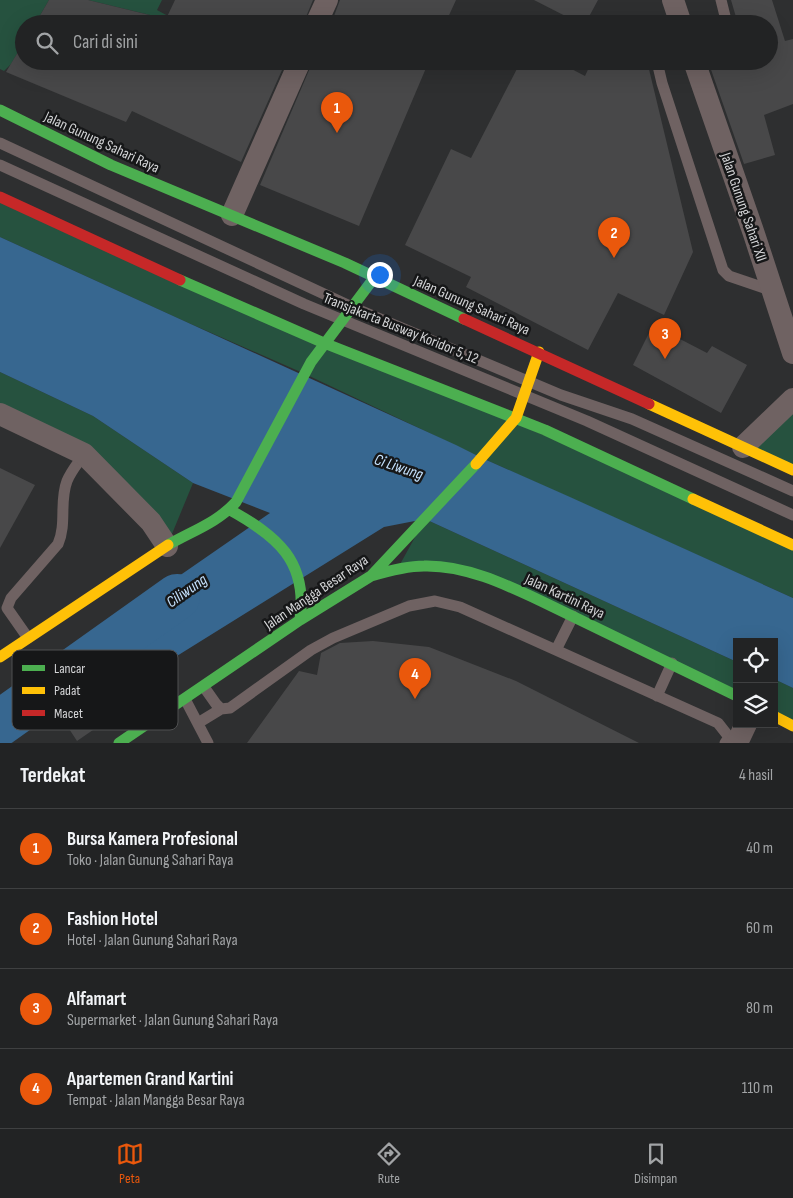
<!DOCTYPE html>
<html lang="id">
<meta charset="utf-8">
<style>
:root{--surface:#222324;--page:#2a2b2c;--text:#f1f3f6;--muted:#a2a4a6;--line:#3f4041;--accent:#ea580c}
body{margin:0;font-family:"Sofia Sans Condensed",sans-serif;background:var(--page);color:var(--text)}
.controls{position:absolute;right:15px;bottom:15px;display:grid;overflow:hidden;border-radius:0px;box-shadow:0 5px 20px #0002}
.controls button{width:45px;height:45px;display:grid;place-items:center;padding:0;border:0;border-bottom:1px solid var(--line);background:var(--surface);color:var(--text);font:25px sans-serif}
.you{position:absolute;left:379px;top:274px;width:18px;height:18px;margin:-12px;border:4px solid #fff;border-radius:50%;background:#1a73e8;box-shadow:0 0 0 8px #1a73e833}
.badge{display:grid;place-items:center;width:32px;height:32px;border-radius:50%;background:var(--accent);color:#fff;font-size:16px;font-weight:700}
.pin{position:absolute;translate:-50% -41px;filter:drop-shadow(0 1px 2px #0008)}
.pin::after{content:'';position:absolute;top:26px;width:18px;height:15px;background:inherit;clip-path:polygon(0 0,100% 0,50% 100%)}
.list{margin:0;padding:0;list-style:none}
h2{display:flex;justify-content:space-between;align-items:center;height:65px;margin:0;padding:0 20px;font-size:21px}
h2 small{font-size:16px;font-weight:400;color:var(--muted)}
.list li{display:grid;grid-template-columns:32px 1fr auto;gap:15px;align-items:center;box-sizing:border-box;height:80px;padding:0 20px;border-top:1px solid var(--line)}
.list b{display:block;font-size:19px;white-space:nowrap}
.list p{margin:0;font-size:16px;white-space:nowrap;color:var(--muted)}
.list em{font-size:16px;font-style:normal;color:var(--muted)}
.icon{flex:none;width:28px;height:28px;fill:none;stroke:currentColor;stroke-width:2;stroke-linecap:round;stroke-linejoin:round}
.map{position:relative;flex:none;width:793px;height:743px;overflow:hidden}
.search{position:absolute;background:var(--surface);box-shadow:0 5px 20px #0002;left:15px;right:15px;top:15px;height:55px;display:flex;align-items:center;gap:12px;box-sizing:border-box;padding:0 18px;border-radius:28px;color:var(--muted);font-size:19px}
.sheet{height:385px;background:var(--surface)}
nav{display:flex;justify-content:space-around;align-items:center;box-sizing:border-box;height:70px;border-top:1px solid var(--line);background:var(--surface);font-size:14px;color:var(--muted)}
nav a{display:grid;justify-items:center;gap:2px}
nav .on{color:var(--accent)}
.map>svg:first-child{display:block}
.green{fill:#26523f}
.water{fill:#376790}
.lines{fill:none;stroke-linecap:round;stroke-linejoin:round}
.river{stroke:#376790;stroke-width:46}
.building{fill:#484849}
.lane{stroke:#6f6262;stroke-width:11}
.street{stroke:#6f6262;stroke-width:22}
.fast{stroke:#4caf50;stroke-width:11}
.slow{stroke:#ffc107;stroke-width:11}
.jam{stroke:#c62828;stroke-width:11}
.labels{text-anchor:middle;stroke-width:5;stroke-linejoin:round;paint-order:stroke}
.street-label{font-size:15px;fill:#d4d5d7;stroke:#161718}
.water-label{font-size:16px;font-style:italic;fill:#c6e3ff;stroke:#161718}
.key{fill:#161718;stroke:#4f5051;stroke-width:1}
.key-label{font-size:14px;fill:#d4d5d7}
</style>
<div class="map">
<svg width="793" height="743" viewBox="0 0 793 743">
<rect width="100%" height="100%" fill="#2e2f30"/>
<path class="green" d="M0,0H49L35,24H24V42L11,64L4,71L0,69Z
M88,0H162L157,10L179,22Z
M0,196L793,545V598L482,458L303,373L184,321L0,237Z
M0,372L93,416L193,483L167,546L84,454L0,414Z
M793,399V470L743,447Z
M425,519L737,662V695L481,575L398,568Z
M774,679L793,688V724L774,714Z"/>
<path class="water" d="M0,237L456,445L482,458L570,497L793,598V688L774,679V642H737V662L425,519L384,527L156,669L114,621L270,513L193,483L93,416L0,372Z"/>
<g class="lines">
<path class="river" d="M0,723L177,597"/>
</g>
<path class="building" d="M49,0H88L166,19L175,0H313L303,24H35Z
M340,0H456L445,24H331Z
M534,0H598L585,24H581Z
M731,0H772L785,41L793,39V104L764,115L775,155L744,164L708,61H769V24H738Z
M24,42V61H286L241,162L132,111L126,122L6,72Z
M313,61H429L359,226L260,185Z
M521,61H560V63L585,76L592,61H647L693,252L664,315L618,293L588,350L466,287L471,277L405,245L451,149L471,158Z
M653,325L707,353L712,346L747,365L721,413L633,365Z
M0,468L35,485L0,548Z
M373,641L429,647L516,681L639,743H247L299,671L317,675L321,653L340,643Z
M135,659L154,688L77,741L58,712Z"/>
<g class="lines">
<path class="lane" d="M721,0L727,24
M661,61L658,66L662,83L723,270L729,276L773,291
M0,143L352,307L561,395L632,419L793,491
M0,165L304,304L587,421L793,515
M28,638L7,608L11,598L58,544C67,523 59,502 67,481C71,471 79,462 84,454
M556,650L573,616
M204,687L216,704L221,709
M657,696L672,663
M185,699L208,743
M198,723L221,709L230,708L311,650L333,638L409,606L435,601L460,607L718,723L729,737L725,743"/>
<path class="street" d="M673,0L681,24
M316,24L327,0
M694,61L754,234L793,353
M232,215L300,61
M0,414L84,454L151,522L167,546
M743,447L793,399
M737,743L746,724"/>
<path class="fast" d="M0,110L111,165L345,263L464,319
M180,280L324,343L545,430L693,499
M230,510C277,536 308,561 300,620
M168,545C192,531 217,523 236,502L311,362L374,278
M371,576C388,571 406,566 424,566C465,565 505,584 541,601L737,696
M119,743L300,620L371,576L476,464"/>
<path class="slow" d="M649,404L793,470
M476,464L516,418L539,352
M693,499L793,545
M0,657L168,545
M774,716L793,726"/>
<path class="jam" d="M0,197L180,280
M464,319L649,404"/>
</g>
<g class="labels">
<g class="street-label">
<text transform="translate(102 142) rotate(25)" y="5">Jalan Gunung Sahari Raya</text>
<text transform="translate(744 207) rotate(71)" y="5">Jalan Gunung Sahari XII</text>
<text transform="translate(472 305) rotate(24)" y="5">Jalan Gunung Sahari Raya</text>
<text transform="translate(401 328) rotate(22)" y="5">Transjakarta Busway Koridor 5, 12</text>
<text transform="translate(316 592) rotate(-34)" y="5">Jalan Mangga Besar Raya</text>
<text transform="translate(565 596) rotate(25)" y="5">Jalan Kartini Raya</text>
</g>
<g class="water-label">
<text transform="translate(399 466) rotate(19)" y="6">Ci Liwung</text>
<text transform="translate(186 590) rotate(-35)" y="6">Ciliwung</text>
</g>
</g>
<rect x="12" y="650" width="166" height="80" rx="8" class="key"/>
<rect x="22" y="665" width="23" height="6" fill="#4caf50"/>
<rect x="22" y="687" width="23" height="7" fill="#ffc107"/>
<rect x="22" y="710" width="23" height="6" fill="#c62828"/>
<g class="key-label">
<text x="54" y="673">Lancar</text>
<text x="54" y="695">Padat</text>
<text x="54" y="718">Macet</text>
</g>
</svg>
<div class="controls">
<button><svg class="icon" aria-label="locate" viewBox="0 0 24 24"><circle cx="12" cy="12" r="6"/><path d="M12 2v4M12 18v4M2 12h4M18 12h4"/></svg></button>
<button><svg class="icon" aria-label="layers" viewBox="0 0 24 24"><path d="M12 4l9 5-9 5-9-5zM3 14l9 5 9-5"/></svg></button>
</div>
<div class="you"></div>
<div class="pin badge" style="left:337px;top:133px">1</div>
<div class="pin badge" style="left:614px;top:258px">2</div>
<div class="pin badge" style="left:665px;top:359px">3</div>
<div class="pin badge" style="left:415px;top:699px">4</div>
<div class="search"><svg class="icon" aria-label="search" viewBox="0 0 24 24"><circle cx="10" cy="10" r="6"/><path d="M15 15l6 6"/></svg>Cari di sini</div>
</div>
<section class="sheet">
<h2>Terdekat<small>4 hasil</small></h2>
<ul class="list">
<li><span class="badge">1</span><div><b>Bursa Kamera Profesional</b><p>Toko · Jalan Gunung Sahari Raya</p></div><em>40 m</em></li>
<li><span class="badge">2</span><div><b>Fashion Hotel</b><p>Hotel · Jalan Gunung Sahari Raya</p></div><em>60 m</em></li>
<li><span class="badge">3</span><div><b>Alfamart</b><p>Supermarket · Jalan Gunung Sahari Raya</p></div><em>80 m</em></li>
<li><span class="badge">4</span><div><b>Apartemen Grand Kartini</b><p>Tempat · Jalan Mangga Besar Raya</p></div><em>110 m</em></li>
</ul>
</section>
<nav>
<a class="on"><svg class="icon" aria-label="map" viewBox="0 0 24 24"><path d="M3 6l6-2 6 2 6-2v14l-6 2-6-2-6 2zM9 4v14M15 6v14"/></svg>Peta</a>
<a><svg class="icon" aria-label="directions" viewBox="0 0 24 24"><path d="M12 3l9 9-9 9-9-9zM9 14v-3h6M13 9l2 2-2 2"/></svg>Rute</a>
<a><svg class="icon" aria-label="saved" viewBox="0 0 24 24"><path d="M7 4h10v16l-5-4-5 4z"/></svg>Disimpan</a>
</nav>
